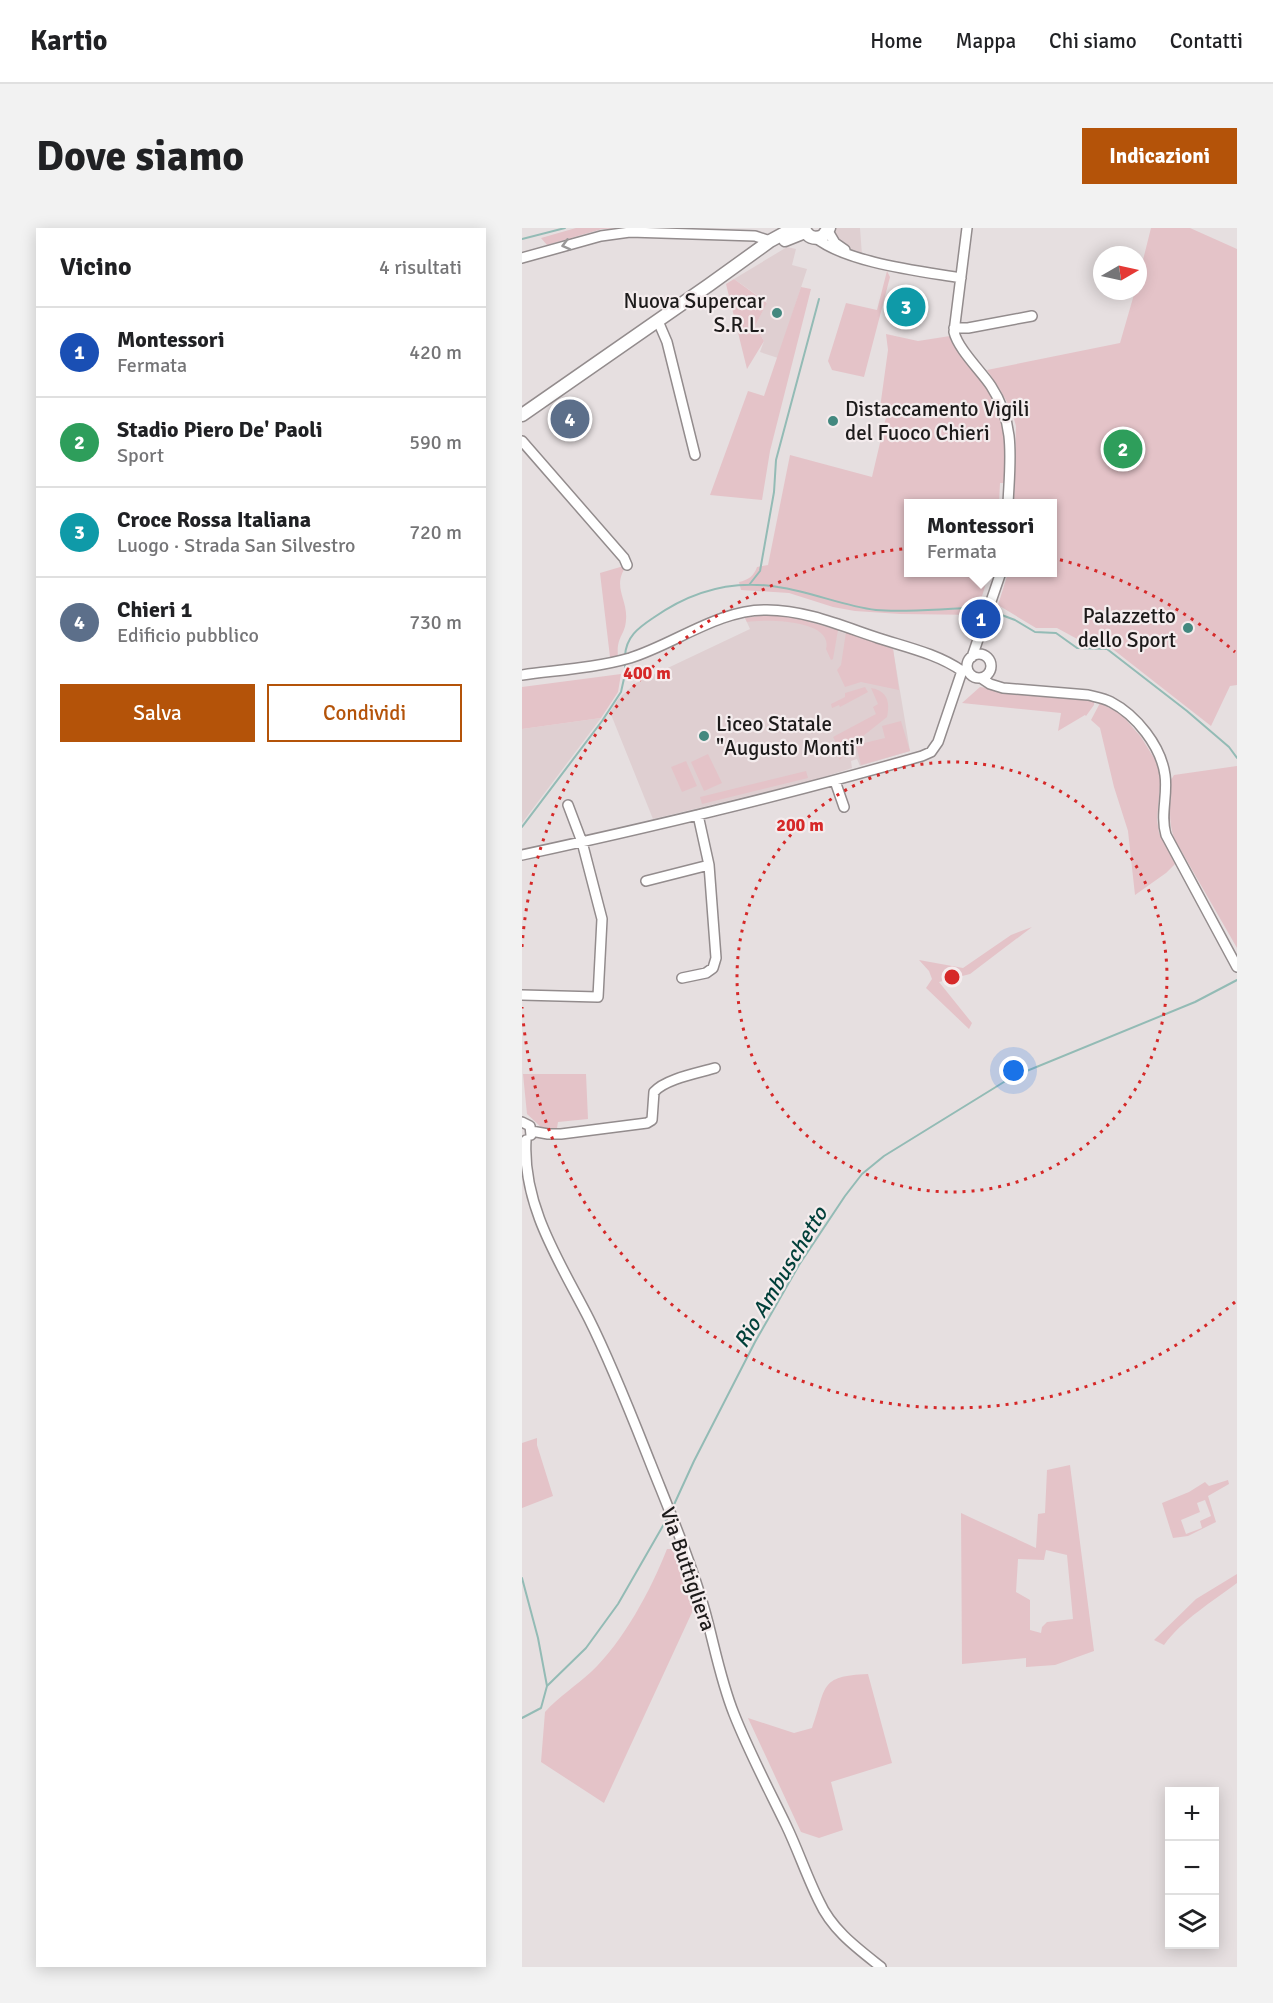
<!DOCTYPE html>
<html lang="it">
<meta charset="utf-8">
<style>
:root{--surface:#fff;--page:#f2f2f2;--text:#202124;--muted:#757577;--line:#e0e0e0;--accent:#b45309}
body{margin:0;font-family:Signika,sans-serif;background:var(--page);color:var(--text)}
.controls{position:absolute;right:18px;bottom:18px;display:grid;overflow:hidden;border-radius:0px;box-shadow:0 3px 15px #0003}
.controls button{width:54px;height:54px;display:grid;place-items:center;padding:0;border:0;border-bottom:2px solid var(--line);background:var(--surface);color:var(--text);font:30px sans-serif}
.compass{position:absolute;left:571px;top:18px;width:54px;height:54px;border-radius:50%;background:var(--surface);box-shadow:0 3px 15px #0003;rotate:81deg}
.you{position:absolute;left:492px;top:843px;width:21px;height:21px;margin:-15px;border:4px solid #fff;border-radius:50%;background:#1a73e8;box-shadow:0 0 0 9px #1a73e833}
.badge{display:grid;place-items:center;width:39px;height:39px;border-radius:50%;background:var(--accent);color:#fff;font-size:20px;font-weight:700}
.pin{position:absolute;translate:-50% -50%;border:3px solid #fff;box-shadow:0 2px 6px #0006}
.popup{position:absolute;left:382px;top:271px;width:153px;height:78px;box-sizing:border-box;display:grid;place-content:center;border-radius:0px;background:var(--surface);filter:drop-shadow(0 2px 4px #0005);font-size:20px;white-space:nowrap;color:var(--muted)}
.popup b{font-size:22px;color:var(--text)}
.popup::after{content:'';position:absolute;left:50%;top:100%;margin-left:-12px;border:12px solid transparent;border-top-color:var(--surface)}
.list{margin:0;padding:0;list-style:none}
h2{display:flex;justify-content:space-between;align-items:center;height:78px;margin:0;padding:0 24px;font-size:26px}
h2 small{font-size:20px;font-weight:400;color:var(--muted)}
.list li{display:grid;grid-template-columns:39px 1fr auto;gap:18px;align-items:center;box-sizing:border-box;height:90px;padding:0 24px;border-top:2px solid var(--line)}
.list b{display:block;font-size:22px;white-space:nowrap}
.list p{margin:0;font-size:20px;white-space:nowrap;color:var(--muted)}
.list em{font-size:20px;font-style:normal;color:var(--muted)}
.actions{display:flex;gap:12px;padding:18px 24px}
.actions a{flex:1;padding:14px 0;border:2px solid var(--accent);border-radius:0px;text-align:center;font-size:21px;color:var(--accent)}
.actions .main{background:var(--accent);color:#fff}
.icon{flex:none;width:33px;height:33px;fill:none;stroke:currentColor;stroke-width:2;stroke-linecap:round;stroke-linejoin:round}
.map{position:relative;flex:none;width:715px;height:1739px;overflow:hidden;border-radius:0px}
header{display:flex;align-items:center;gap:36px;box-sizing:border-box;height:84px;padding:0 30px;background:var(--surface);border-bottom:2px solid var(--line)}
header strong{font-size:28px}
nav{display:flex;gap:33px;margin-inline-start:auto;font-size:21px}
.intro{display:flex;align-items:center;justify-content:space-between;box-sizing:border-box;height:144px;padding:0 36px}
h1{margin:0;font-size:42px}
.button{padding:15px 27px;border-radius:0px;background:var(--accent);color:#fff;font-size:21px;font-weight:700}
main{display:flex;gap:36px;padding:0 36px}
aside{flex:1;background:var(--surface);border-radius:0px;box-shadow:0 3px 15px #0003}
.map>svg:first-child{display:block}
.built{fill:#dfcfd1}
.green{fill:#e4c3c8;fill-rule:evenodd}
.lines{fill:none;stroke-linecap:round;stroke-linejoin:round}
.stream{stroke:#93bbb5;stroke-width:2}
.minor-casing{stroke:#938c8d;stroke-width:12}
.major-casing{stroke:#938c8d;stroke-width:15}
.minor{stroke:#fff;stroke-width:9}
.major{stroke:#fff;stroke-width:12}
.oneway{stroke:#999898}
.ring{fill:none;stroke:#d62828;stroke-width:3;stroke-dasharray:3 6}
.poi-dot{fill:#43887f;stroke:#f4eced;stroke-width:2}
.labels{text-anchor:middle;stroke-width:4.5;stroke-linejoin:round;paint-order:stroke}
.poi-label{font-size:21px;fill:#1d1b1b;stroke:#f4eced;text-anchor:end}
.street-label{font-size:21px;fill:#1d1b1b;stroke:#f4eced}
.water-label{font-size:22px;font-style:italic;fill:#003f39;stroke:#f4eced}
.centre{fill:#d62828;stroke:#f4eced;stroke-width:3}
.ring-label{font-size:18px;text-anchor:middle;font-weight:bold;fill:#d62828;stroke:#f4eced;stroke-width:4.5;stroke-linejoin:round;paint-order:stroke}
</style>
<header>
<strong>Kartio</strong>
<nav><a>Home</a><a>Mappa</a><a>Chi siamo</a><a>Contatti</a></nav>
</header>
<div class="intro"><h1>Dove siamo</h1><a class="button">Indicazioni</a></div>
<main>
<aside>
<h2>Vicino<small>4 risultati</small></h2>
<ul class="list">
<li><span class="badge" style="background:#1a4fb4">1</span><div><b>Montessori</b><p>Fermata</p></div><em>420 m</em></li>
<li><span class="badge" style="background:#2e9e5b">2</span><div><b>Stadio Piero De' Paoli</b><p>Sport</p></div><em>590 m</em></li>
<li><span class="badge" style="background:#0f9aa8">3</span><div><b>Croce Rossa Italiana</b><p>Luogo · Strada San Silvestro</p></div><em>720 m</em></li>
<li><span class="badge" style="background:#5c6f8a">4</span><div><b>Chieri 1</b><p>Edificio pubblico</p></div><em>730 m</em></li>
</ul>
<div class="actions"><a class="main">Salva</a><a>Condividi</a></div>
</aside>
<div class="map">
<svg width="715" height="1739" viewBox="0 0 715 1739">
<rect width="100%" height="100%" fill="#e6dfe0"/>
<path class="built" d="M314,0H338L340,27L324,20L312,9Z
M265,19L274,21L270,37L285,41L256,130L238,124L242,113L233,98L245,74L212,51Z
M238,388H266L282,392L371,421L388,523L338,538L335,531L329,533L330,540L289,553L131,591L88,484L97,470L114,455L228,401L223,390Z
M79,490L0,595V501Z"/>
<path class="green" d="M54,0H102L80,1L25,17L19,10Z
M629,0H668L715,21V457L708,458L689,498L588,419H570L535,400H514L476,377L486,345L531,344V276L492,275L494,198C489,177 477,160 465,142L598,115L613,63H616V52Z
M365,43L368,49L342,149L310,142L306,133L324,75L355,82Z
M212,51L245,75L233,98L242,113L225,141L204,56Z
M279,59L289,61L248,223L240,272L188,267L226,163L242,168Z
M364,106L396,113L428,108C449,136 475,165 484,199C488,214 484,239 484,255H478L477,275L387,276V344L467,345L458,375L461,378L459,387L378,386L333,383L311,379L267,365L219,362L217,354C226,352 232,348 235,339L246,337L268,227L350,249L365,185L358,180L366,122Z
M105,337C89,359 106,370 104,392C103,408 94,408 96,429H88L78,345Z
M238,388H266L316,402L311,431L309,432L304,421C312,391 242,391 225,394L223,390Z
M324,404L371,421L377,462L339,454L323,459L315,442L319,437Z
M99,446L96,464L79,490L0,501V459Z
M343,459L346,464L318,479L317,477L310,480L309,476L323,469V465Z
M458,459L567,472H572V477L564,488L563,487L536,503L539,485L440,475Z
M349,460C366,463 368,474 365,489L326,520L318,532L314,524L318,522L311,509L354,486L351,479L356,476Z
M578,475L599,486L619,509L632,530L639,547L635,591L637,605L653,636L644,645L613,667L606,603L592,559L578,500L569,492Z
M379,493L388,523L339,537L334,517L363,510L360,498Z
M186,526L200,555L182,563L169,534Z
M164,533L175,558L160,564L149,539Z
M715,538V720L653,612C645,593 649,572 649,552L652,547Z
M284,543L286,550L180,576L178,569Z
M510,699L448,746L417,754L450,795L447,801L404,760L410,751L407,743L397,732L441,740L489,707Z
M1,846H64L66,891L36,894L35,900H20L5,886Z
M15,1210V1217L31,1268L0,1280V1215Z
M548,1237L572,1423L533,1437L504,1439V1430L440,1436L439,1285L514,1320L516,1286L523,1285L525,1242ZM524,1322L545,1327L551,1391L525,1394L520,1399L519,1405L508,1402V1372L494,1364L496,1331L522,1332Z
M706,1252L707,1256L686,1268L694,1294L666,1308L651,1310L640,1275L667,1264L683,1254L687,1258ZM683,1272L689,1288L678,1293L680,1300L664,1306L659,1292L678,1284L675,1275Z
M145,1321H150L157,1336L172,1380L82,1575L19,1534L23,1484C36,1469 54,1458 69,1444C101,1414 129,1362 145,1321Z
M715,1346V1355C690,1374 661,1391 642,1417L632,1412L674,1371Z
M346,1446L370,1535L309,1554L321,1602L297,1610L279,1604L226,1490L272,1505L290,1500C305,1459 296,1448 346,1446Z"/>
<g class="lines">
<path class="stream" d="M0,11L43,0
M227,357L238,343L252,264L254,232L297,71
M469,383L493,392L513,404L534,405L555,420L585,421L665,483L707,519L715,530
M103,428C104,409 116,400 131,390C169,363 209,351 256,359C290,364 321,378 354,382C384,385 425,380 455,380L463,382
M0,599L80,493L99,464L103,446V434
M150,1281L172,1233L233,1114L277,1037L323,968L340,946L362,928L490,849L673,774L715,752
M0,1350L16,1410L25,1458
M0,1490L19,1480L25,1458L64,1420L96,1376L146,1289"/>
<g class="minor-casing">
<path id="minor" d="M445,0L432,104C436,121 459,143 469,158C494,196 488,232 486,276
M306,3L313,15L323,22
M294,10C326,35 398,43 439,50
M0,30L79,8L108,4L233,8L248,13
M136,93L145,114L173,227
M432,100H446L510,88
M0,213L102,330L105,337
M445 438a12 12 0 1 1 24 0a12 12 0 1 1-24 0Z
M450,429L479,344
M0,447C36,442 73,440 108,430C153,416 197,381 245,382C283,382 320,398 356,410C384,419 416,426 440,443L444,442
M459,450L468,456L481,460L566,467C574,469 582,470 589,474C614,487 639,518 643,547C646,567 638,587 644,607L715,739
M313,553L322,579
M0,627C134,598 268,566 400,528L409,524L416,514L440,443
M124,653L187,637
M160,750L184,745L191,740L194,730L187,637L176,587
M0,767L76,769L80,691L60,614L46,577
M0,894L8,898L9,907
M9,903L26,906H39L125,895L130,892L132,864C143,851 176,845 193,840
M4,912C0,978 39,1036 67,1091C90,1137 109,1186 128,1234C147,1282 168,1331 182,1380C192,1415 198,1451 212,1486C227,1524 246,1560 264,1597C276,1622 285,1649 297,1673C310,1702 335,1720 359,1739"/>
</g>
<g class="major-casing">
<path id="major" d="M282,0C285,9 292,12 301,8L307,0
M263,12L283,4
M0,187L187,57L248,13L272,0"/>
</g>
<use href="#minor" class="minor"/>
<use href="#major" class="major"/>
</g>
<defs><path id="oneway-chevron" d="M-2-3.5L2.5 0L-2 3.5" fill="none" stroke-width="1.6" stroke-linecap="round" stroke-linejoin="round" transform="scale(1.5)"/></defs>
<use class="oneway" href="#oneway-chevron" transform="translate(44 17) rotate(165)"/>
<g class="ring">
<circle cx="430" cy="749" r="215"/>
<path d="M713 1074A431 431 0 0 1 0 779M0 719A431 431 0 0 1 713 424"/>
</g>
<g class="poi-dot">
<circle cx="255" cy="85" r="6"/>
<circle cx="311" cy="193" r="6"/>
<circle cx="666" cy="400" r="6"/>
<circle cx="182" cy="508" r="6"/>
</g>
<g class="labels">
<g class="poi-label">
<text x="243" y="80">Nuova Supercar<tspan x="243" dy="24">S.R.L.</tspan></text>
<text x="323" y="188" text-anchor="start">Distaccamento Vigili<tspan x="323" dy="24">del Fuoco Chieri</tspan></text>
<text x="654" y="395">Palazzetto<tspan x="654" dy="24">dello Sport</tspan></text>
<text x="194" y="503" text-anchor="start">Liceo Statale<tspan x="194" dy="24">"Augusto Monti"</tspan></text>
</g>
<g class="street-label">
<text transform="translate(166 1341) rotate(71)" y="7">Via Buttigliera</text>
</g>
<g class="water-label">
<text transform="translate(258 1049) rotate(-59)" y="8">Rio Ambuschetto</text>
</g>
</g>
<circle cx="430" cy="749" r="9" class="centre"/>
<g class="ring-label">
<text x="125" y="451">400 m</text>
<text x="278" y="603">200 m</text>
</g>
</svg>
<div class="controls">
<button>+</button>
<button>−</button>
<button><svg class="icon" aria-label="layers" viewBox="0 0 24 24"><path d="M12 4l9 5-9 5-9-5zM3 14l9 5 9-5"/></svg></button>
</div>
<svg class="compass" viewBox="-18 -18 36 36"><path d="M0-13l5 13h-10z" fill="#e53935"/><path d="M0 13l5-13h-10z" fill="#757577"/></svg>
<div class="you"></div>
<div class="pin badge" style="left:459px;top:391px;background:#1a4fb4">1</div>
<div class="popup"><b>Montessori</b>Fermata</div>
<div class="pin badge" style="left:601px;top:221px;background:#2e9e5b">2</div>
<div class="pin badge" style="left:384px;top:79px;background:#0f9aa8">3</div>
<div class="pin badge" style="left:48px;top:191px;background:#5c6f8a">4</div>
</div>
</main>
